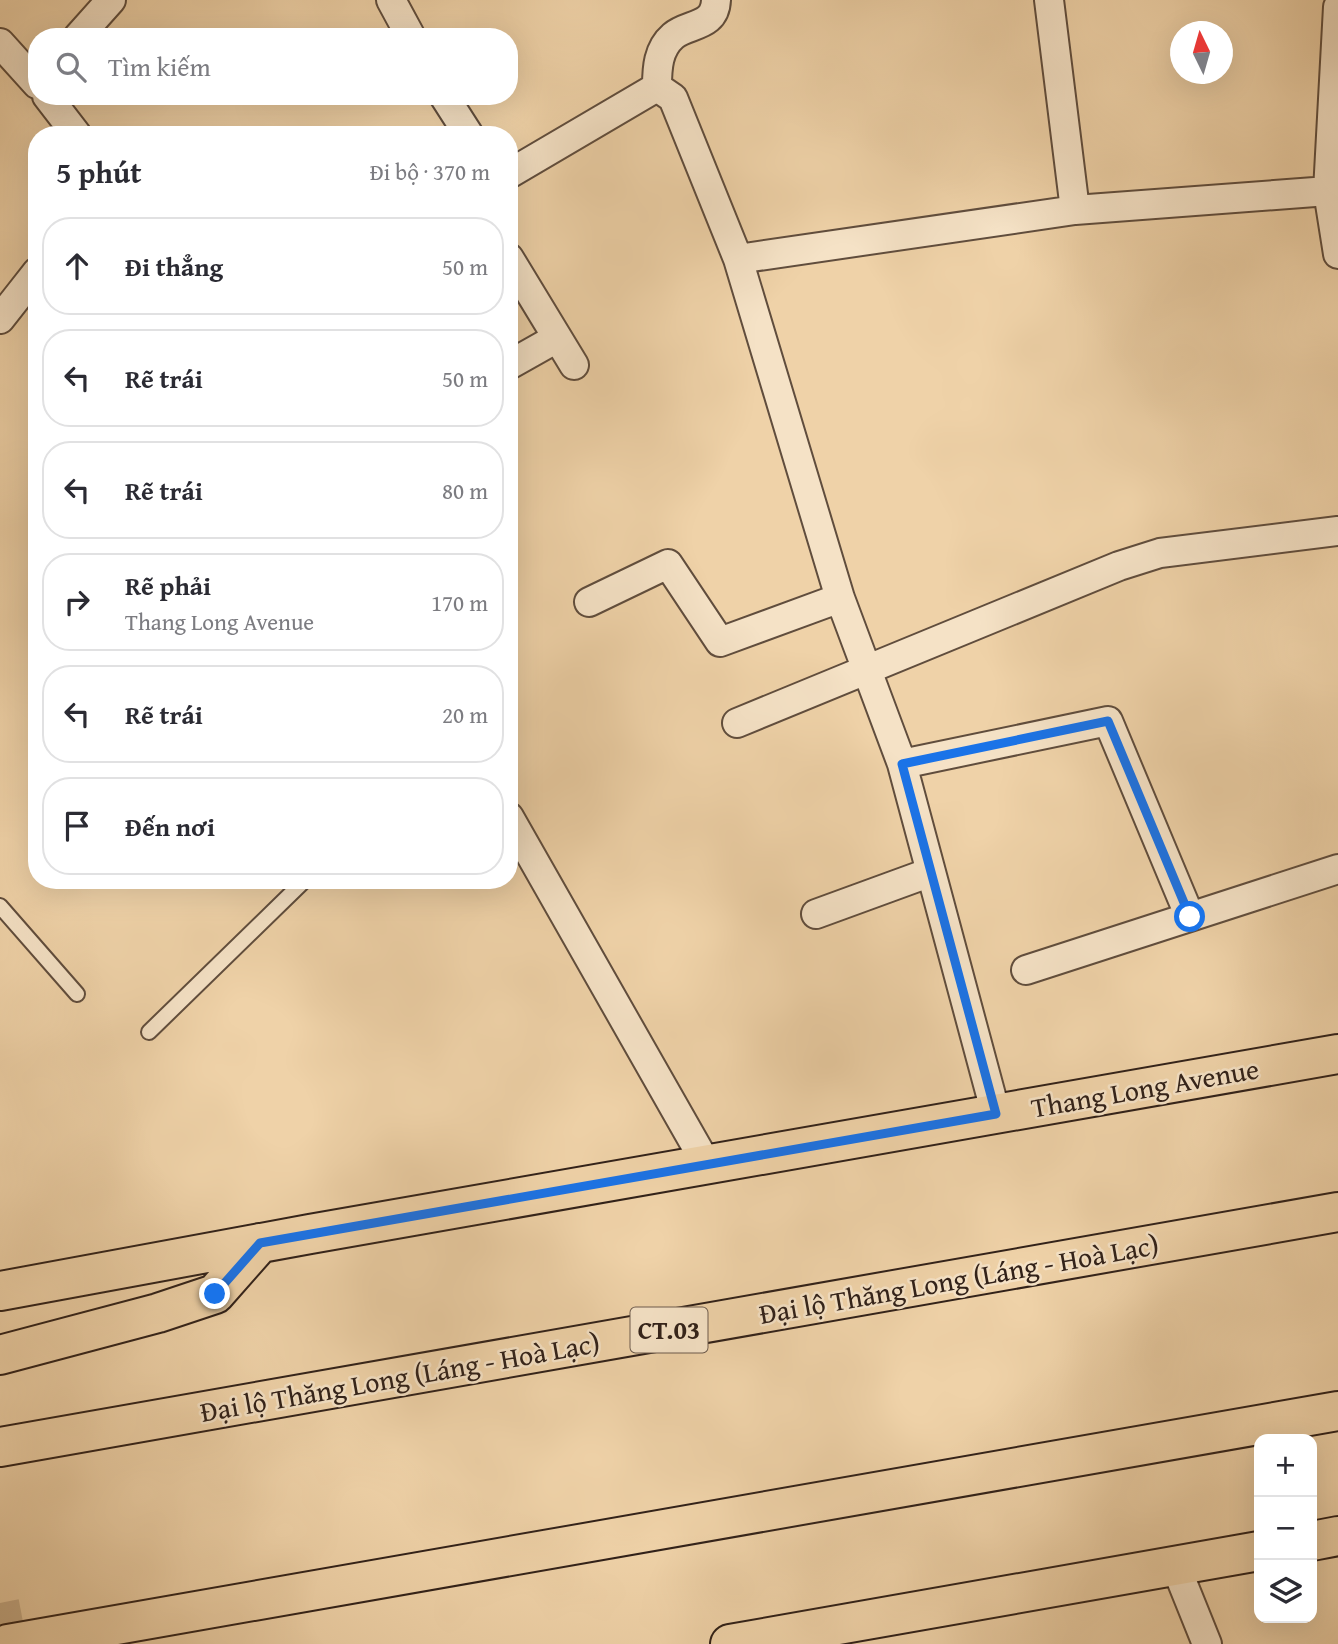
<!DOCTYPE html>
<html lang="vi">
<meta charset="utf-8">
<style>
:root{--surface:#fff;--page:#f7f7f7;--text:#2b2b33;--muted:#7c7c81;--line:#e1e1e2}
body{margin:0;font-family:"Gentium Book Plus",serif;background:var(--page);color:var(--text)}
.controls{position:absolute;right:21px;bottom:21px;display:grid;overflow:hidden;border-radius:14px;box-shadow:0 7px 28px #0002}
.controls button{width:63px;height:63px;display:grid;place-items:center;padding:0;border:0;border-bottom:2px solid var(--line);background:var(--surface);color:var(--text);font:35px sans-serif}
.compass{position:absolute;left:1170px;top:21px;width:63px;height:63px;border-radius:50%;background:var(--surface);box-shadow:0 7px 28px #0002;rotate:355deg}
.stop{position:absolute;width:21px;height:21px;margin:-16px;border:5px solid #1a73e8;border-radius:50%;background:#fff}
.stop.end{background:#1a73e8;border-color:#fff;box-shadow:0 2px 7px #0008}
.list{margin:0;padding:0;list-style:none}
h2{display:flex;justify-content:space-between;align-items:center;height:91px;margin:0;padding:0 28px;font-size:30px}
h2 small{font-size:23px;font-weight:400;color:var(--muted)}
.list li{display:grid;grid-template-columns:46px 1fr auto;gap:21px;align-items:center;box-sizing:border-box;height:98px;margin:0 14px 14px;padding:0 14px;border:2px solid var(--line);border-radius:28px}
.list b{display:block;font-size:26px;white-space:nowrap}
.list p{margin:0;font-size:23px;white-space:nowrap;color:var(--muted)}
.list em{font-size:23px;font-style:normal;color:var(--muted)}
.icon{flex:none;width:38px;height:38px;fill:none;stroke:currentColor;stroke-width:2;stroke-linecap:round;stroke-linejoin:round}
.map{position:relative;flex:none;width:1338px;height:1644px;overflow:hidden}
.search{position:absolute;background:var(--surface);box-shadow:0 7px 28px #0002;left:28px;top:28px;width:490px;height:77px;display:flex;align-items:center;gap:18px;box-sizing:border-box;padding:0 24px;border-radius:28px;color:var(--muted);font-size:26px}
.panel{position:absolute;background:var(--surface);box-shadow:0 7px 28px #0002;left:28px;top:126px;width:490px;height:763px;border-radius:28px}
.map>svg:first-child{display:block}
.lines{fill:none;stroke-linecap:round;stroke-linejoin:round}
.primary-tunnel{stroke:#c9af8b;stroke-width:38;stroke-dasharray:38 19;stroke-linecap:butt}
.lane-casing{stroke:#604d3d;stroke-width:18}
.street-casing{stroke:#604d3d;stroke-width:32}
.primary-casing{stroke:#312119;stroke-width:42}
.highway-casing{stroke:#312119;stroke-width:42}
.lane{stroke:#f5e2c6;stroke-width:14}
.street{stroke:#f5e2c6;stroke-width:28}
.primary{stroke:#efd2a8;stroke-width:38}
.highway{stroke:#efd2a8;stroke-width:38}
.route{stroke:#1a73e8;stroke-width:9}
.labels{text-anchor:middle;stroke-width:5;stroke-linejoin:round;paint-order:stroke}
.shield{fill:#f5e2c6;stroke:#6c5b4d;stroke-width:2}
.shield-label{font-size:26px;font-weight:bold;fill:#312119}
.street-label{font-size:28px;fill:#312119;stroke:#f5e2c6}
</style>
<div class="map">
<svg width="1338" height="1644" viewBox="0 0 1338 1644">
<rect width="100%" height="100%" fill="#efd2a8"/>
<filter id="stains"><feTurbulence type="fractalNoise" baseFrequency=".00286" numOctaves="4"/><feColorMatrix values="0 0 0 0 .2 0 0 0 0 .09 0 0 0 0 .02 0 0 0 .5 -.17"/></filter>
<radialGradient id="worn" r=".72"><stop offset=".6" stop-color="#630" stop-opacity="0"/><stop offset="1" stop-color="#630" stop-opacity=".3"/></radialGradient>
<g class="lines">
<path class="primary-tunnel" d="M0,1603L8,1644"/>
<g class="lane-casing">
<path id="lane" d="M0,906L77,994
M149,1032L305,880"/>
</g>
<g class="street-casing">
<path id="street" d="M391,0L411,37
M1049,0L1075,210
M1338,7L1328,191L1338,254
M78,37L111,0
M0,43L37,84
M657,87C657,68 658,49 673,36C688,23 715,28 716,0
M47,96L77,135
M444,96L469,135
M509,174L657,87L673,98L738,259L840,598L902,764L931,872L816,914
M509,258L574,365
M738,259L1075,210L1328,191
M0,319L37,272
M509,365L557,338
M589,602L668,564L720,642L840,598
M737,723L1119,566L1160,553L1338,531
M902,764L1108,721L1190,917
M509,817L707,1165
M931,872L996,1114
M1026,970L1338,869
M1176,1567L1207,1644"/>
</g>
<g class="primary-casing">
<path id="primary" d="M0,1291L310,1234L1338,1054
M0,1355L158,1313L215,1294L260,1243
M1312,1541L1338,1536
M730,1644L1259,1551"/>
</g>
<g class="highway-casing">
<path id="highway" d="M0,1447L1338,1212
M8,1644L1338,1411"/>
</g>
<use href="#lane" class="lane"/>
<use href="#street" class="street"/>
<use href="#primary" class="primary"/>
<use href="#highway" class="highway"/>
</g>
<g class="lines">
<path class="route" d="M215,1294L260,1243L996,1114L902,764L1108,721L1190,917"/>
</g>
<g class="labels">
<rect class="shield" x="630.5" y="1307.5" width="77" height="45" rx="5"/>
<g class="shield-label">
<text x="669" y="1339">CT.03</text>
</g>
<g class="street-label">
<text transform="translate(1145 1088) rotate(-10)" y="10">Thang Long Avenue</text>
<text transform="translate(959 1279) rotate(-10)" y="10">Đại lộ Thăng Long (Láng - Hoà Lạc)</text>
<text transform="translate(400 1377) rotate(-10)" y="10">Đại lộ Thăng Long (Láng - Hoà Lạc)</text>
</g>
</g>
<rect width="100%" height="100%" filter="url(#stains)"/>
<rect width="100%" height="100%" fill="url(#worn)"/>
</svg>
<div class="controls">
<button>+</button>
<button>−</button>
<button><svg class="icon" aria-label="layers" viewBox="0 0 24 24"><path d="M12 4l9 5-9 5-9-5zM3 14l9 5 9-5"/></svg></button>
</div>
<svg class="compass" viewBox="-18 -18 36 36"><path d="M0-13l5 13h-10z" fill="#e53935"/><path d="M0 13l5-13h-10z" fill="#7c7c81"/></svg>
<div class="stop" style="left:1190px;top:917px"></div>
<div class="stop end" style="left:215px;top:1294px"></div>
<div class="search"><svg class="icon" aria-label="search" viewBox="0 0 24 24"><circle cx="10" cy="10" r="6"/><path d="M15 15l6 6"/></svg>Tìm kiếm</div>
<section class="panel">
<h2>5 phút<small>Đi bộ · 370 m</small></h2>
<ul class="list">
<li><svg class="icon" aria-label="ahead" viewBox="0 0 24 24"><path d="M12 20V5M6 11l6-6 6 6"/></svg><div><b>Đi thẳng</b></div><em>50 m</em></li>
<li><svg class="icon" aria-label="left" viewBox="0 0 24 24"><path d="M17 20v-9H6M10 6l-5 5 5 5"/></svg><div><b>Rẽ trái</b></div><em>50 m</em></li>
<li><svg class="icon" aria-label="left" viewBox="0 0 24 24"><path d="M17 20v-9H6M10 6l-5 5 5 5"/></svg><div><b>Rẽ trái</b></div><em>80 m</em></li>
<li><svg class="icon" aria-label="right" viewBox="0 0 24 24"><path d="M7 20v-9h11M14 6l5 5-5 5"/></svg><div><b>Rẽ phải</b><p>Thang Long Avenue</p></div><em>170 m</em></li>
<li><svg class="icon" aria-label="left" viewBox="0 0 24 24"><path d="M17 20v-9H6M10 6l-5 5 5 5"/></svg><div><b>Rẽ trái</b></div><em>20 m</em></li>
<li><svg class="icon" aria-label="arrive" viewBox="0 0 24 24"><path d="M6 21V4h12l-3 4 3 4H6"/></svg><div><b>Đến nơi</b></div></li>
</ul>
</section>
</div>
